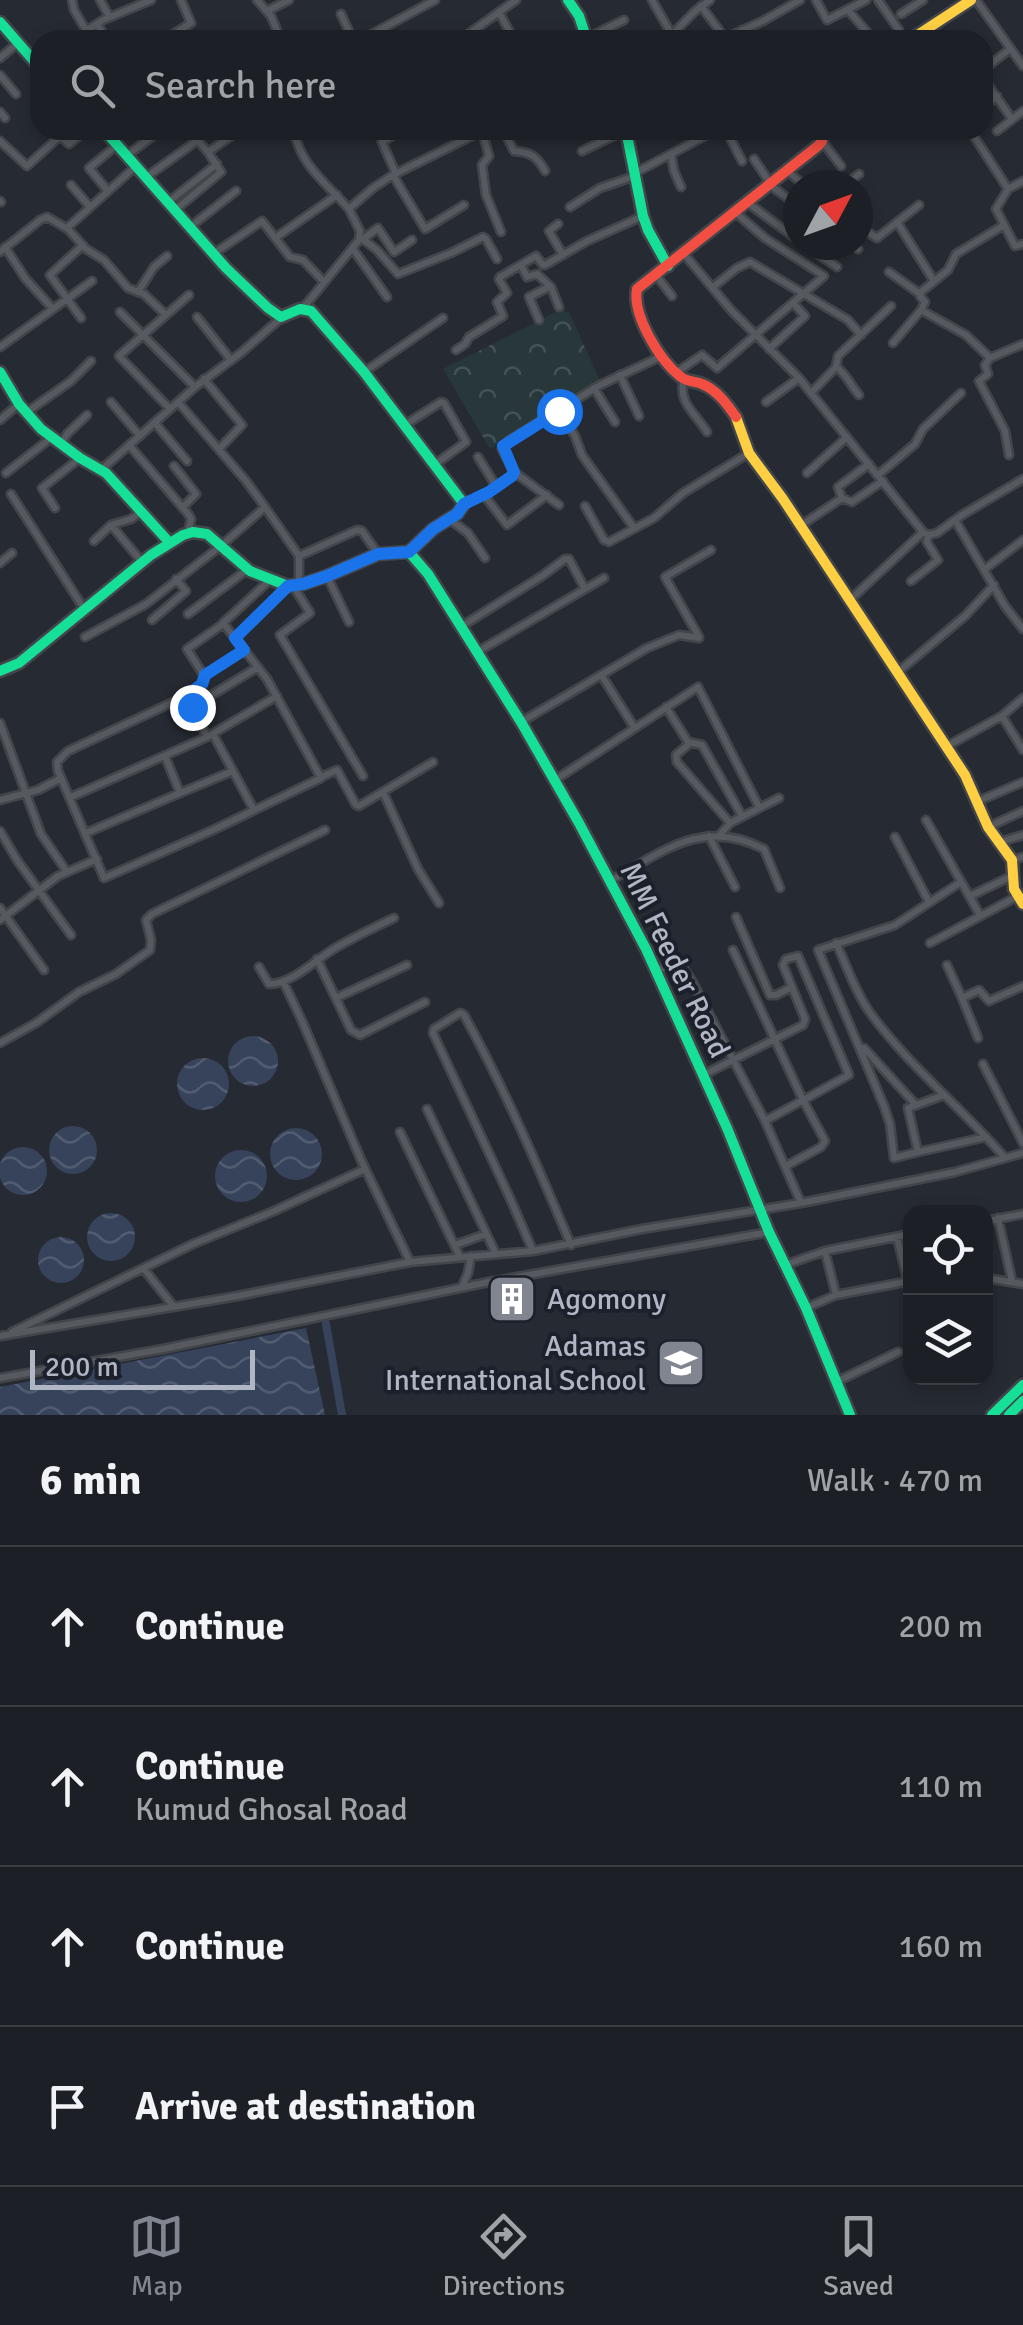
<!DOCTYPE html>
<meta charset="utf-8">
<style>
:root{--surface:#1c2026;--page:#25282e;--text:#f1f3f6;--muted:#a0a3a7;--line:#3a3e43;--accent:#808590}
body{margin:0;font-family:Signika,sans-serif;background:var(--page);color:var(--text)}
.controls{position:absolute;right:30px;bottom:30px;display:grid;overflow:hidden;border-radius:20px;box-shadow:0 5px 15px #0003}
.controls button{width:90px;height:90px;display:grid;place-items:center;padding:0;border:0;border-bottom:2px solid var(--line);background:var(--surface);color:var(--text);font:50px sans-serif}
.compass{position:absolute;left:783px;top:170px;width:90px;height:90px;border-radius:50%;background:var(--surface);box-shadow:0 5px 15px #0003;rotate:49deg}
.scale{position:absolute;left:30px;bottom:25px;width:225px;box-sizing:border-box;padding-left:10px;border:5px solid #b0b6c3;border-top:0;font-size:28px;line-height:35px;white-space:nowrap;color:#b0b6c3;-webkit-text-stroke:8px #1b202b;paint-order:stroke}
.stop{position:absolute;width:30px;height:30px;margin:-22px;border:8px solid #1a73e8;border-radius:50%;background:#fff}
.stop.end{background:#1a73e8;border-color:#fff;box-shadow:0 2px 10px #0008}
.list{margin:0;padding:0;list-style:none}
h2{display:flex;justify-content:space-between;align-items:center;height:130px;margin:0;padding:0 40px;font-size:42px}
h2 small{font-size:32px;font-weight:400;color:var(--muted)}
.list li{display:grid;grid-template-columns:65px 1fr auto;gap:30px;align-items:center;box-sizing:border-box;height:160px;padding:0 40px;border-top:2px solid var(--line)}
.list b{display:block;font-size:38px;white-space:nowrap}
.list p{margin:0;font-size:32px;white-space:nowrap;color:var(--muted)}
.list em{font-size:32px;font-style:normal;color:var(--muted)}
.icon{flex:none;width:55px;height:55px;fill:none;stroke:currentColor;stroke-width:2;stroke-linecap:round;stroke-linejoin:round}
.map{position:relative;flex:none;width:1023px;height:1415px;overflow:hidden}
.search{position:absolute;background:var(--surface);box-shadow:0 5px 15px #0003;left:30px;right:30px;top:30px;height:110px;display:flex;align-items:center;gap:25px;box-sizing:border-box;padding:0 35px;border-radius:30px;color:var(--muted);font-size:38px}
.sheet{height:770px;background:var(--surface)}
nav{display:flex;justify-content:space-around;align-items:center;box-sizing:border-box;height:140px;border-top:2px solid var(--line);background:var(--surface);font-size:28px;color:var(--muted)}
nav a{display:grid;justify-items:center;gap:5px}
nav .on{color:var(--accent)}
.map>svg:first-child{display:block}
.park{fill:url(#park-crowns)}
.water{fill:url(#water-waves)}
.lines{fill:none;stroke-linecap:round;stroke-linejoin:round}
.canal{stroke:#37435a;stroke-width:8}
.street-casing{stroke:#42454a;stroke-width:11}
.fast-casing{stroke:#42454a;stroke-width:15}
.slow-casing{stroke:#42454a;stroke-width:15}
.jam-casing{stroke:#42454a;stroke-width:15}
.street{stroke:#56595f;stroke-width:6}
.fast{stroke:#16e098;stroke-width:10}
.slow{stroke:#ffcf43;stroke-width:10}
.jam{stroke:#f24e42;stroke-width:10}
.route{stroke:#1a73e8;stroke-width:12}
.labels{text-anchor:middle;stroke-width:8;stroke-linejoin:round;paint-order:stroke}
.street-label{font-size:30px;fill:#b0b6c3;stroke:#1b202b}
.poi-label{font-size:30px;fill:#b0b6c3;stroke:#1b202b;text-anchor:start}
</style>
<div class="map">
<svg width="1023" height="1415" viewBox="0 0 1023 1415">
<defs>
<pattern id="park-crowns" width="20" height="18" patternUnits="userSpaceOnUse" patternTransform="scale(2.5)"><rect width="20" height="18" fill="#28373a"/><path d="M2 6a3 3 0 1 1 6 0M12 15a3 3 0 1 1 6 0" fill="none" stroke="#455255"/></pattern>
<pattern id="water-waves" width="16" height="10" patternUnits="userSpaceOnUse" patternTransform="scale(2.5)"><rect width="16" height="10" fill="#37435a"/><path d="M0 5q4-4 8 0t8 0" fill="none" stroke="#515c70"/></pattern>
</defs>
<rect width="100%" height="100%" fill="#262a32"/>
<path class="park" d="M564,308L566,313L569,312L600,381L490,449L443,369Z"/>
<path class="water" d="M228 1061a25 25 0 1 1 50 0a25 25 0 1 1-50 0Z
M177 1084a26 26 0 1 1 52 0a26 26 0 1 1-52 0Z
M49 1150a24 24 0 1 1 48 0a24 24 0 1 1-48 0Z
M270 1154a26 26 0 1 1 52 0a26 26 0 1 1-52 0Z
M-1 1171a24 24 0 1 1 48 0a24 24 0 1 1-48 0Z
M215 1176a26 26 0 1 1 52 0a26 26 0 1 1-52 0Z
M87 1237a24 24 0 1 1 48 0a24 24 0 1 1-48 0Z
M38 1260a23 23 0 1 1 46 0a23 23 0 1 1-46 0Z
M306,1328L325,1415H0V1387Z"/>
<g class="lines">
<path class="canal" d="M326,1324L342,1415"/>
<g class="street-casing">
<path id="street" d="M72,0L74,10L86,30
M100,0L109,16
M257,0L271,16L281,40
M652,0L672,35
M816,0L827,20L866,0
M878,0L899,30
M976,0L1023,66
M701,6L725,38
M848,10L873,39
M267,11L289,0
M499,12L514,40
M341,14L353,40
M901,14L923,0
M97,24L107,40
M742,30L749,40
M587,38L624,20
M72,40L103,20L151,0
M164,40L191,23L181,0
M361,40L435,0
M460,40L516,0
M667,40L694,12L710,0
M721,40L763,21L800,0
M0,58L18,43
M983,70L1010,49
M0,75L16,94
M983,78L1012,119
M983,107L997,96
M0,112L5,118
M294,130C299,164 327,184 349,209
M503,130L514,151C530,152 537,156 545,171
M726,130L742,161
M970,130L1008,189
M482,131L489,156L482,165L486,195L501,232
M997,131L1023,111
M589,133L593,130
M0,141L27,166L60,136L69,144L86,130
M822,141L841,166
M582,151L626,130
M671,155L674,171L681,187
M126,156L161,130
M754,159L770,183
M787,171L804,185
M635,173L705,136L712,130
M396,174L382,142L402,130
M393,175L425,229L464,205
M145,178L195,142H199L208,152L240,130
M1023,181L1008,189L996,209L1015,246L1023,244
M71,185L90,207
M770,185L798,206
M845,185L859,174
M107,190L89,168L117,145
M0,201L1,202
M167,203L217,164
M748,203L798,240
M570,207L600,188L635,176
M175,210L221,172L208,152
M897,222L934,281
M558,224L549,231L563,255
M858,226L877,238L919,205
M190,227L236,191
M67,228L135,167
M360,237L377,250L398,274L451,253L483,237L486,239L497,259
M275,238L337,195
M363,239L378,228L394,252L412,240
M805,245L837,267
M852,245L858,249
M5,247L25,278L53,309
M353,249L387,297
M0,252L40,220L47,217L68,229L86,249L104,260L128,288L144,294L166,315
M213,254L262,221L290,257L303,260L323,281
M684,254L731,310L799,378L923,532L928,535L937,533L962,515L1023,479
M521,265L527,277L537,274L551,287L559,307
M889,272L920,294
M656,275L672,296
M713,287L737,268L750,262L848,320L861,335
M138,292L154,267L167,256
M304,307L359,240L360,231L350,211L351,207L373,188L393,175L484,130
M921,310L925,302L920,296L921,292L948,270L956,254L1004,225
M120,312L195,387
M197,317L231,360
M81,318L50,275L83,245
M539,320L529,297L549,287
M893,343L921,310L966,335L990,358L1023,344
M0,347L92,281
M769,349L805,316L793,303
M456,350L465,344L469,337L503,316L497,302L507,293L499,279L500,277L536,256L543,265H545L587,241L643,216
M990,358L985,365L988,374L979,381L1005,431L1009,455
M836,367C847,374 850,385 859,395
M364,372L443,318
M677,372L702,355L717,368L824,276L765,238L736,213
M620,375L639,416
M204,379L242,425L219,449
M684,380C677,402 697,415 707,432
M594,388L615,422
M811,393L836,367L838,356L891,306
M111,402L140,436
M766,402L799,378
M170,409L119,356L189,295
M559,411L575,436L582,455L634,528
M27,412L71,381L91,361
M0,420L19,404
M155,423L187,461
M403,426L441,402L444,403L466,442L434,465
M61,444L67,434L87,415
M129,445L189,515L191,519L188,533
M478,457L496,486
M174,466L196,494L183,507
M102,469L195,387L242,352L281,318
M514,472L559,505
M6,473L51,438
M807,473L847,437
M878,475L915,444L923,429L961,393
M11,494L84,609
M484,495L507,525L547,495
M842,498L838,487L869,464
M464,504L489,492L512,476L514,472L502,449L508,441L600,385L660,357
M585,506L604,540L609,542L654,518L683,493L749,453
M265,507L299,556L357,530L362,531L378,554
M55,508L42,488L80,458
M449,519L468,533L485,558
M955,520L1005,606L1023,629
M111,525L142,562
M800,526L842,498L852,502L883,481
M94,541L111,525L131,519L141,512
M299,556V584L296,585L297,592L310,613L280,635L363,776
M0,563L12,553
M985,569L1023,540
M327,576L349,622
M911,581L938,560L927,542L928,535
M850,600L923,532
M188,614L248,569
M152,620L186,591L176,579
M223,624L187,649L203,674H207L244,650
M462,626L542,576L565,559H569L585,589
M85,637L146,604L222,545L265,507L246,481L178,402
M699,637L665,577L711,550
M235,638L223,623L270,580
M477,652L604,578
M898,672L965,616L994,585
M602,676L634,727
M184,697L203,684L205,675
M192,707L184,697L68,751L57,762L58,771L104,878L213,830L321,778L267,679L235,638L288,586
M666,707L688,742L702,745L742,816
M1002,716L1023,750
M521,722L647,648L679,635L699,638
M0,723L41,834L67,872
M213,734L254,810
M207,737L192,707L258,667
M690,743L676,755L677,762L730,823
M947,746L1002,716L1023,698
M321,777L337,770L356,805L359,806L433,762
M555,780L698,687L759,807
M383,792L418,869L439,903
M180,793L233,771
M71,797L207,737L277,696
M0,800L38,790L61,778
M976,802L1023,782
M926,820L980,915
M988,827L1023,811
M0,831L17,860L71,935
M86,833L180,793L165,756
M709,836L735,887
M719,836L730,823L779,798
M895,837L929,902
M1000,842L1023,835
M1012,860L1023,857
M610,881C662,852 702,817 764,849L780,888
M970,896L1012,876
M0,908L44,970
M736,917L770,995H776L792,987
M0,920L58,876L97,859
M836,943C847,966 856,994 871,1014C910,1067 962,1108 1005,1158
M930,943L1018,896
M733,950L803,1100L825,1141L821,1147L786,1166
M317,959L351,1030L360,1035L425,1002
M947,965L962,998
M259,967L269,984C293,984 317,958 337,947C356,936 375,927 394,918
M655,970L680,963L692,981L765,1121L801,1203L955,1172L1023,1153
M283,981L302,1021L361,1160L410,1262
M336,998L407,965
M978,1038L962,998L979,990L989,1001L1023,986
M0,1043L36,1023L79,992L116,974L150,950L151,940L146,920L152,914L325,830
M864,1048L916,1105
M983,1064L1023,1143
M703,1075L803,1025L805,1019L783,965L786,959L798,956L849,1075L765,1121
M944,1095L908,1108L918,1152L986,1137
M427,1109L496,1254
M400,1132L460,1257
M918,1152L894,1158L890,1124L884,1106L818,950L895,925L961,882
M998,1218L1012,1281
M986,1221L1023,1214
M897,1237L908,1282
M455,1245L486,1234
M533,1251L509,1196L433,1033L434,1029L458,1014L461,1013L464,1015C505,1089 538,1167 571,1245
M825,1251L836,1295
M785,1265L825,1251L910,1234
M144,1269L174,1307
M986,1278L1023,1284
M462,1287L468,1273L471,1256
M806,1308L836,1295L910,1281
M12,1332L193,1244L274,1211L365,1169
M0,1336L232,1297L410,1262L533,1251L642,1229L801,1203
M0,1378L163,1349L489,1282L769,1232
M836,1382L898,1352"/>
</g>
<g class="fast-casing">
<path id="fast" d="M568,0L579,16L587,40
M0,22L40,68
M104,130L226,268L268,308L281,317L300,309L311,311L364,372L464,504L457,514L433,529L409,552
M626,130L643,216L648,230L668,266
M0,372L19,404L41,429L80,458L106,473L169,542
M409,552L428,574L521,722L579,823L646,949L727,1128L769,1232L806,1308L850,1415
M0,671L19,663L151,555L183,535L193,532L207,534L250,571L288,586L303,584L327,576L378,554L409,552
M992,1415L1023,1385
M1009,1415L1023,1401"/>
</g>
<g class="slow-casing">
<path id="slow" d="M910,40L971,0
M736,417L749,453L783,499L965,775L988,827L1012,860L1014,889L1023,904"/>
</g>
<g class="jam-casing">
<path id="jam" d="M736,417C727,404 717,390 702,384C695,381 687,382 681,377C660,361 632,315 637,289L819,145L822,141L819,130"/>
</g>
<use href="#street" class="street"/>
<use href="#fast" class="fast"/>
<use href="#slow" class="slow"/>
<use href="#jam" class="jam"/>
</g>
<g class="lines">
<path class="route" d="M192,707L184,697L202,684L205,675L244,650L235,638L288,586L303,584L327,576L378,554L409,552L433,529L457,514L464,504L489,492L512,476L514,472L503,446L559,411"/>
</g>
<defs>
<g id="building-square" transform="scale(2.5)"><rect x="-9" y="-9" width="18" height="18" rx="4" fill="#808590" stroke="#1b202b"/><path d="M-4-6H4V6H1V3H-1V6H-4ZM-2.5-4.3h1.7v1.8h-1.7ZM.8-4.3h1.7v1.8H.8ZM-2.5-1h1.7V.8h-1.7ZM.8-1h1.7V.8H.8Z" fill="#fff"/></g>
<g id="school-square" transform="scale(2.5)"><rect x="-9" y="-9" width="18" height="18" rx="4" fill="#808590" stroke="#1b202b"/><path d="M0-5L7-2L0 1L-7-2ZM-4 1L0 2.5L4 1V4Q0 6-4 4Z" fill="#fff"/></g>
</defs>
<g fill-rule="evenodd">
<use href="#building-square" x="512" y="1299"/>
<use href="#school-square" x="681" y="1363"/>
</g>
<g class="labels">
<g class="street-label">
<text transform="translate(675 960) rotate(64)" y="10">MM Feeder Road</text>
</g>
<g class="poi-label">
<text x="547" y="1309">Agomony</text>
<text x="646" y="1356" text-anchor="end">Adamas<tspan x="646" dy="34">International School</tspan></text>
</g>
</g>
</svg>
<div class="controls">
<button><svg class="icon" aria-label="locate" viewBox="0 0 24 24"><circle cx="12" cy="12" r="6"/><path d="M12 2v4M12 18v4M2 12h4M18 12h4"/></svg></button>
<button><svg class="icon" aria-label="layers" viewBox="0 0 24 24"><path d="M12 4l9 5-9 5-9-5zM3 14l9 5 9-5"/></svg></button>
</div>
<svg class="compass" viewBox="-18 -18 36 36"><path d="M0-13l5 13h-10z" fill="#e53935"/><path d="M0 13l5-13h-10z" fill="#a0a3a7"/></svg>
<div class="scale">200 m</div>
<div class="stop" style="left:559px;top:411px"></div>
<div class="stop end" style="left:192px;top:707px"></div>
<div class="search"><svg class="icon" aria-label="search" viewBox="0 0 24 24"><circle cx="10" cy="10" r="6"/><path d="M15 15l6 6"/></svg>Search here</div>
</div>
<section class="sheet">
<h2>6 min<small>Walk · 470 m</small></h2>
<ul class="list">
<li><svg class="icon" aria-label="ahead" viewBox="0 0 24 24"><path d="M12 20V5M6 11l6-6 6 6"/></svg><div><b>Continue</b></div><em>200 m</em></li>
<li><svg class="icon" aria-label="ahead" viewBox="0 0 24 24"><path d="M12 20V5M6 11l6-6 6 6"/></svg><div><b>Continue</b><p>Kumud Ghosal Road</p></div><em>110 m</em></li>
<li><svg class="icon" aria-label="ahead" viewBox="0 0 24 24"><path d="M12 20V5M6 11l6-6 6 6"/></svg><div><b>Continue</b></div><em>160 m</em></li>
<li><svg class="icon" aria-label="arrive" viewBox="0 0 24 24"><path d="M6 21V4h12l-3 4 3 4H6"/></svg><div><b>Arrive at destination</b></div></li>
</ul>
</section>
<nav>
<a class="on"><svg class="icon" aria-label="map" viewBox="0 0 24 24"><path d="M3 6l6-2 6 2 6-2v14l-6 2-6-2-6 2zM9 4v14M15 6v14"/></svg>Map</a>
<a><svg class="icon" aria-label="directions" viewBox="0 0 24 24"><path d="M12 3l9 9-9 9-9-9zM9 14v-3h6M13 9l2 2-2 2"/></svg>Directions</a>
<a><svg class="icon" aria-label="saved" viewBox="0 0 24 24"><path d="M7 4h10v16l-5-4-5 4z"/></svg>Saved</a>
</nav>
